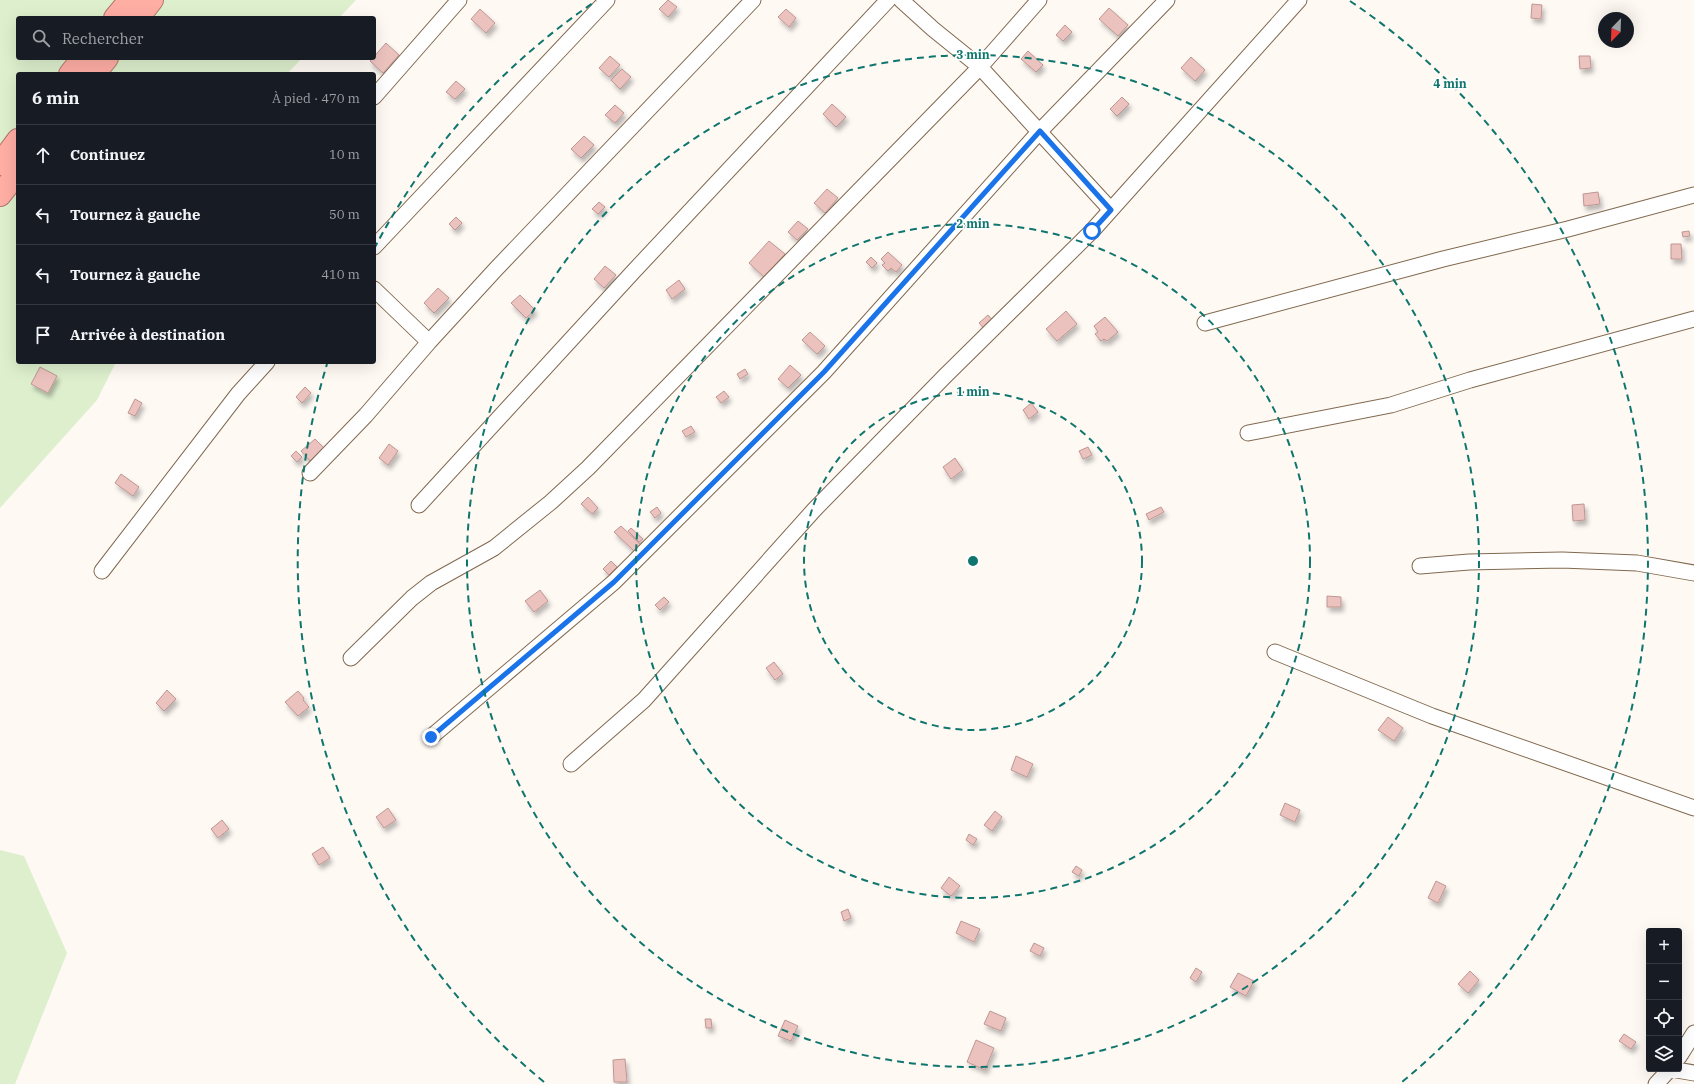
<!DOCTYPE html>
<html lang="fr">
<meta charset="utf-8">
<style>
:root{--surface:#171b24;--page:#20242c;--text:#f1f3f6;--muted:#9ea1a6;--line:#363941}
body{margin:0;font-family:"IBM Plex Serif",serif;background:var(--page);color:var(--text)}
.controls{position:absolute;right:12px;bottom:12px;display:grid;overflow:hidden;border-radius:4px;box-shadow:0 4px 16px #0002}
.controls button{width:36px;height:36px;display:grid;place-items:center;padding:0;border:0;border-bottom:1px solid var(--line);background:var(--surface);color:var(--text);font:20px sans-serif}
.compass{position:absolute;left:1598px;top:12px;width:36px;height:36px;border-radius:50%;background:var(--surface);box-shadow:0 4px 16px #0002;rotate:203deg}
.stop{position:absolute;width:12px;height:12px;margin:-9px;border:3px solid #1a73e8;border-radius:50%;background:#fff}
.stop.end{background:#1a73e8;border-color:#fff;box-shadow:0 1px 4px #0008}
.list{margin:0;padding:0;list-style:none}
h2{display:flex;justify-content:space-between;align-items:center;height:52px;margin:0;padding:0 16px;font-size:17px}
h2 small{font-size:13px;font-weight:400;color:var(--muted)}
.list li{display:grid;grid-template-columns:26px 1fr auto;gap:12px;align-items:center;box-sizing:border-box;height:60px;padding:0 16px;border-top:1px solid var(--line)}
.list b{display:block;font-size:15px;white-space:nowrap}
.list em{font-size:13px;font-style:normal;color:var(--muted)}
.icon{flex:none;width:22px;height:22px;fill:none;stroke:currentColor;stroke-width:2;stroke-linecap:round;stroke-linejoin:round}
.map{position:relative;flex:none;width:1694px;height:1084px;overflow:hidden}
.search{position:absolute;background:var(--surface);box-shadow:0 4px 16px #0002;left:16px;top:16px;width:360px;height:44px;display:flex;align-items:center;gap:10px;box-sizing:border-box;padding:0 14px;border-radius:4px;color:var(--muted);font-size:15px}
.panel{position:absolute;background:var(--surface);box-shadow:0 4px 16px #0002;left:16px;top:72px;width:360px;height:292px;border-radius:4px}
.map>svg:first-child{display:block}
.green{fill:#ddefcd}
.building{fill:#ecc2be;stroke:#be9692;filter:url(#shadow)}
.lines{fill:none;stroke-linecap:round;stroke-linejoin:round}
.minor-casing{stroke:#80694f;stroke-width:17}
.highway-casing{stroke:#b0786e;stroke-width:24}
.minor{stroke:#fff;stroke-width:15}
.highway{stroke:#ffaea4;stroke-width:22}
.route{stroke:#1a73e8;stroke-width:5}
.ring{fill:none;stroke:#0f766e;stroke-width:2;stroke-dasharray:7 5}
.centre{fill:#0f766e;stroke:#fff;stroke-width:2}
.ring-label{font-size:12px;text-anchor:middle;font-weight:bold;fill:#0f766e;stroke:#fff;stroke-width:3.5;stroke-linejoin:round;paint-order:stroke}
</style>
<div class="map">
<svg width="1694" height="1084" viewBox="0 0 1694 1084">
<defs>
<filter id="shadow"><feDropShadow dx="2.5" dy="4.5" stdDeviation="2" flood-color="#0004"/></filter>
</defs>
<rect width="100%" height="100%" fill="#fff9f4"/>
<path class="green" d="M0,0H356L339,18H18V58H302L287,74H18V362H116L97,400L0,508Z
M0,850L24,856L67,953L15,1084H0Z"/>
<path class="building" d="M668,0L677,7L668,17L659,9Z
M1532,4L1542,5L1541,19L1531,18Z
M1109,8L1128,25L1118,36L1099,19Z
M480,9L495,23L486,33L471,19Z
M786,9L796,18L789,27L778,17Z
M1065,25L1072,32L1063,41L1056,35Z
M386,43L399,55L383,73L370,61Z
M1028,51L1043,65L1036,72L1021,59Z
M610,56L620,65L609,77L599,68Z
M1579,56H1590L1591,68L1580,69Z
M1191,57L1205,70L1195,81L1181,68Z
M622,69L631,77L620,89L611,80Z
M456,81L465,89L455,99L446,92Z
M1122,97L1129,104L1117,116L1110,109Z
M832,104L846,117L836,127L823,114Z
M615,105L624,113L615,123L605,115Z
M584,136L594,145L581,158L571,149Z
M827,189L838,198L825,213L814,203Z
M1598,192L1600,204L1584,206L1583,194Z
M599,202L605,207L598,214L592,209Z
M456,217L462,223L455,230L449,224Z
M798,221L808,229L797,240L788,232Z
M1689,231L1690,236L1683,237L1682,232Z
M769,241L785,254L764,277L749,263Z
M1671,244H1681L1682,259H1671Z
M888,252L902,265L896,272L891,268L888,271L882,265L885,263L881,259Z
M871,257L877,263L872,268L866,262Z
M605,266L616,275L604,288L594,279Z
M679,280L685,289L672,299L666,290Z
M438,288L449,298L434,313L424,303Z
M520,295L535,310L526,318L511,303Z
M1066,311L1077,324L1057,341L1046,329Z
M988,315L996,324L987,332L979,323Z
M1105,317L1118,332L1107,341L1104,339L1101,341L1095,334L1098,332L1094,326Z
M810,332L825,346L817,354L802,340Z
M790,365L801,375L788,388L778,379Z
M40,367L57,376L48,393L31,384Z
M745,369L748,374L740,379L737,374Z
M305,387L311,393L302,403L296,397Z
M724,391L729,397L721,403L716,397Z
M135,399L142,403L135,416L128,413Z
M1031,403L1038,412L1029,419L1023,410Z
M691,426L695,432L686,437L682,431Z
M315,439L324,448L310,461L301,451Z
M389,444L398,451L388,465L379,458Z
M1088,447L1092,455L1083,459L1079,451Z
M296,451L302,457L297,462L291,456Z
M955,458L963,470L951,479L943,467Z
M121,474L139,487L133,496L115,483Z
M588,497L598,508L592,514L581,504Z
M1584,504L1585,520L1573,521L1572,505Z
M657,507L661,513L655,518L650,512Z
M1161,507L1164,512L1149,520L1146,514Z
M621,526L641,545L634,551L614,532Z
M631,528L643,539L639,542L628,531Z
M611,561L617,567L609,575L603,569Z
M540,590L548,601L534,612L525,601Z
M1327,596L1341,597V607H1327Z
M664,597L669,602L660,610L655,605Z
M774,662L783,674L775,680L766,668Z
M167,690L176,699L164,711L156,703Z
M298,691L304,698L303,700L309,707L298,716L285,702Z
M1388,717L1403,728L1394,741L1378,730Z
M1016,756L1033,764L1027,777L1011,770Z
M1285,803L1300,810L1295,822L1280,815Z
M388,808L396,820L384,828L376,817Z
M995,811L1002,817L992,831L984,825Z
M222,820L229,829L218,838L211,829Z
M969,834L977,839L973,845L966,840Z
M323,847L330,858L319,865L312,854Z
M1076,866L1082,870L1079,876L1072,872Z
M949,877L960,886L951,896L941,888Z
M1436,881L1446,886L1438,903L1428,898Z
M848,909L851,918L844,921L841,912Z
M961,921L980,929L974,942L956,933Z
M1034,943L1044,948L1040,956L1030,951Z
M1196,968L1202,972L1196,982L1190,978Z
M1470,971L1479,980L1468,993L1458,984Z
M1238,973L1254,981L1246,996L1230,987Z
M990,1011L1006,1018L1001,1031L984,1024Z
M705,1019H711L712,1028H706Z
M785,1020L798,1026L791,1041L778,1036Z
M1624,1034L1636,1042L1631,1049L1619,1041Z
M976,1040L994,1048L985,1070L967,1062Z
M625,1059L627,1082H614L613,1060Z"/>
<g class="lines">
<g class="minor-casing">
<path id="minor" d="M901,0L933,29L980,67L1111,210
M374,97L459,0
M374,247L607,0
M374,289L429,342
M1205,323L1443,259L1568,229L1694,195
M1248,433L1391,405L1470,380L1694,319
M310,473L366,415L429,342L496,269L753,0
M419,505L633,272L888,0
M1420,566L1469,562L1562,560L1637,563L1694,573
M102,571L238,394L267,362
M1275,652L1432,716L1694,808
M351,658L412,598L431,583L494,548L551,502L588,468L980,67L1039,0
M431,737L614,582L824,372L1040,131L1167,0
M571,764L644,700L814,510L945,376L1092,231L1299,0
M1679,1057L1694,1033
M1671,1069L1694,1073
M1656,1084L1670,1069"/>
</g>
<g class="highway-casing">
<path id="highway" d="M115,18L130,0
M138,18L152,0
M70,74L83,58
M94,74L107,58
M0,164L18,140
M0,195L18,172"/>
</g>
<use href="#minor" class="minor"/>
<use href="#highway" class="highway"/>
</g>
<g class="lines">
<path class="route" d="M431,737L614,582L824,372L1040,131L1111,210L1092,231"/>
</g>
<g class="ring">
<circle cx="973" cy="561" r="169"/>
<circle cx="973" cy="561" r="337"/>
<circle cx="973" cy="561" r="506"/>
<path d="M544 1082A675 675 0 0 1 327 364M374 249A675 675 0 0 1 596 1M1350 1A675 675 0 0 1 1402 1082"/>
</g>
<circle cx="973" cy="561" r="6" class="centre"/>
<g class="ring-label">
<text x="973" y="59">3 min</text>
<text x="1450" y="88">4 min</text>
<text x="973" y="228">2 min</text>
<text x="973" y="396">1 min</text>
</g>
</svg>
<div class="controls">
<button>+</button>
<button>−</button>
<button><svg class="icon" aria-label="locate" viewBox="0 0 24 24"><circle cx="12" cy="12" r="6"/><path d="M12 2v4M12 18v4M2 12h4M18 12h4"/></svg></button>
<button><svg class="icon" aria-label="layers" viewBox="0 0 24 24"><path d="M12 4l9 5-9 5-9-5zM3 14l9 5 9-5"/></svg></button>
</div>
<svg class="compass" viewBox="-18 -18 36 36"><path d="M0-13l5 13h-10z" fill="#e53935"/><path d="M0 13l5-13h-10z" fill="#9ea1a6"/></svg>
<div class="stop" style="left:1092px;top:231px"></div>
<div class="stop end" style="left:431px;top:737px"></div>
<div class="search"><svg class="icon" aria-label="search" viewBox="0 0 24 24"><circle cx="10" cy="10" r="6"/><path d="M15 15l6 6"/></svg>Rechercher</div>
<section class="panel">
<h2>6 min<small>À pied · 470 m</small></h2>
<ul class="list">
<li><svg class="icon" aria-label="ahead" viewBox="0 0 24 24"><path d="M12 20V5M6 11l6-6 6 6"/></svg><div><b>Continuez</b></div><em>10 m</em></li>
<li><svg class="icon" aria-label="left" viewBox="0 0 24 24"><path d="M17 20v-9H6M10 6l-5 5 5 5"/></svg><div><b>Tournez à gauche</b></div><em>50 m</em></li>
<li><svg class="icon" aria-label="left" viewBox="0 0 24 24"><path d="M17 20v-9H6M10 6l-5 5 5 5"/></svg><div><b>Tournez à gauche</b></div><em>410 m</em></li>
<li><svg class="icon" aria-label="arrive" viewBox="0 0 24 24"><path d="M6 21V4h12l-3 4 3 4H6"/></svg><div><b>Arrivée à destination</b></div></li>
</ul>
</section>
</div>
